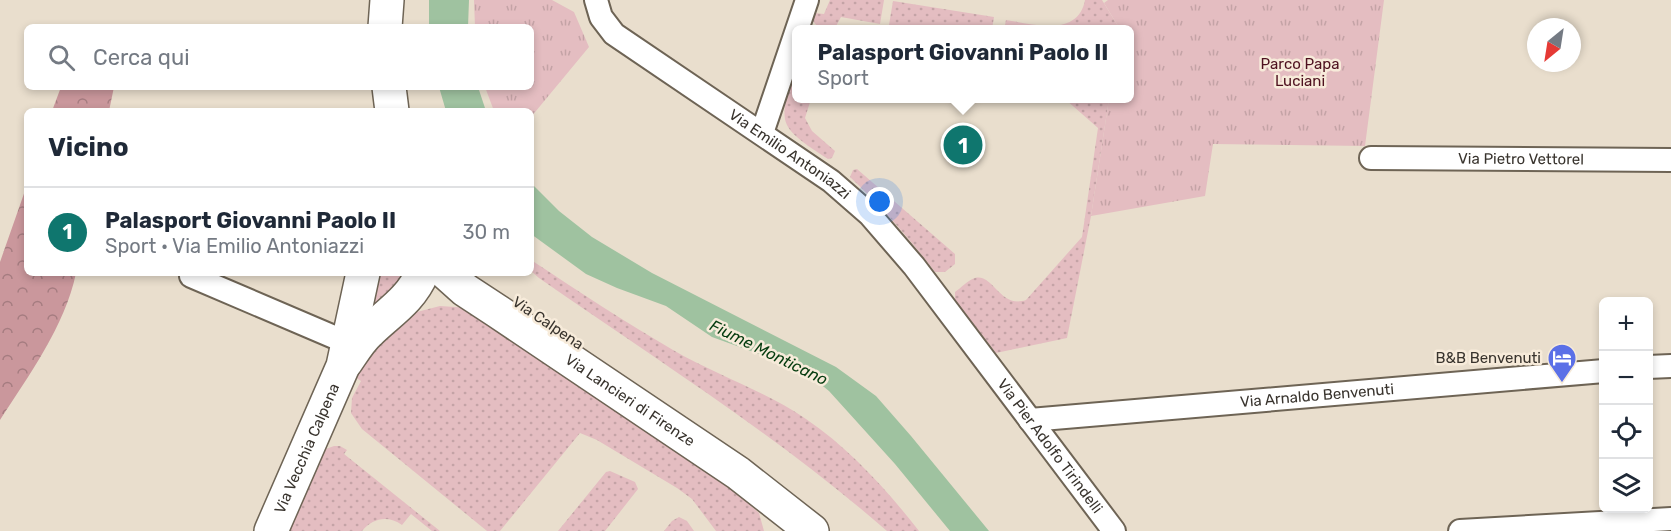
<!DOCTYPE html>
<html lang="it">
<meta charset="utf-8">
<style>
:root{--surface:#fff;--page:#f2f2f3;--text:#1f2937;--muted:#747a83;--line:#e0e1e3;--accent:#0f766e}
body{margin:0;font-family:Rubik,sans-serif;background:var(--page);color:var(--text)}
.controls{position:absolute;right:18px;bottom:18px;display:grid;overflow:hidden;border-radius:9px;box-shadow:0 3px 9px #0003}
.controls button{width:54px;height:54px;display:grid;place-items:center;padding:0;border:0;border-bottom:2px solid var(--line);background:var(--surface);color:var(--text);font:30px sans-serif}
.compass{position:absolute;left:1527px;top:18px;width:54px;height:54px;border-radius:50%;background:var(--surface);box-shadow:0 3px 9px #0003;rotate:210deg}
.you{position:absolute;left:880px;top:202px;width:21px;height:21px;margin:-15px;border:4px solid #fff;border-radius:50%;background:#1a73e8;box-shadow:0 0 0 9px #1a73e833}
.badge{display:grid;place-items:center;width:39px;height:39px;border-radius:50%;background:var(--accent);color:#fff;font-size:20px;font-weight:700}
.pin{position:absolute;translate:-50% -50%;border:3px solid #fff;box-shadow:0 2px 6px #0006}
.popup{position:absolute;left:792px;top:25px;width:342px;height:78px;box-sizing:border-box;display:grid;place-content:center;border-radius:9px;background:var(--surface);filter:drop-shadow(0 2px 4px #0005);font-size:20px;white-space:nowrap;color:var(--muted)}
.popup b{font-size:22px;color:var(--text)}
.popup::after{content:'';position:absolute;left:50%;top:100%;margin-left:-12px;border:12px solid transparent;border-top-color:var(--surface)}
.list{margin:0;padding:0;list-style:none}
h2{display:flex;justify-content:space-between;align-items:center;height:78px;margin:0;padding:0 24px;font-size:26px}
h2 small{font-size:20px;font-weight:400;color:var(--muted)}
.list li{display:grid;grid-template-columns:39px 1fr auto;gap:18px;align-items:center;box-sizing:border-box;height:90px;padding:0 24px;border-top:2px solid var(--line)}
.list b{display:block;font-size:22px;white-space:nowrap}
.list p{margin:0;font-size:20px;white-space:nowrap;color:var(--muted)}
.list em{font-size:20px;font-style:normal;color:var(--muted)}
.icon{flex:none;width:33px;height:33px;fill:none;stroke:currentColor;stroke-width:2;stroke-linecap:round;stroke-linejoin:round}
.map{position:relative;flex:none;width:1671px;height:531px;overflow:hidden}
.search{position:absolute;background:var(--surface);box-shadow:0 3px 9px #0003;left:24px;top:24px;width:510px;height:66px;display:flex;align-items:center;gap:15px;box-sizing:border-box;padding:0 21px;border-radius:9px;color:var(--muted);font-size:22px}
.panel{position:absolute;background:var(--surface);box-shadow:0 3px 9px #0003;left:24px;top:108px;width:510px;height:168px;border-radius:9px}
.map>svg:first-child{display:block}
.grass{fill:url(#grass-dots)}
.forest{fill:url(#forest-crowns)}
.park{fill:url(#park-tufts)}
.water{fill:#9fc2a0}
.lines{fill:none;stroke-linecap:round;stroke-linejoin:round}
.street-casing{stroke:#6e6455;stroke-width:26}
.secondary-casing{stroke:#6e6455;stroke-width:36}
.street{stroke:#fff;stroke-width:22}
.secondary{stroke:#fff;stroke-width:33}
.labels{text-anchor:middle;stroke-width:5;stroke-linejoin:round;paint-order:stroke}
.park-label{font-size:15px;fill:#4e111f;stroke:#f7ebda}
.street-label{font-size:15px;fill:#39342e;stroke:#f7ebda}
.poi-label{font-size:15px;fill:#39342e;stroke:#f7ebda;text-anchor:end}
.water-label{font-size:16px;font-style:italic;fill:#043b0e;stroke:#f7ebda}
</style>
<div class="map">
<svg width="1671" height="531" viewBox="0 0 1671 531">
<defs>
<pattern id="grass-dots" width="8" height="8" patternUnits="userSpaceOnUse" patternTransform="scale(1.5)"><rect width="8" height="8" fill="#e4bdc1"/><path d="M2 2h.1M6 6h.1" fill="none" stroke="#c4a3a6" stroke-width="1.8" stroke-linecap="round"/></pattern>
<pattern id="forest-crowns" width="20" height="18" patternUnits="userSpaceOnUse" patternTransform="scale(1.5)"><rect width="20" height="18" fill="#ca979c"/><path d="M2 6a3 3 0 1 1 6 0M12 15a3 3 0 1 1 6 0" fill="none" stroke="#a57c80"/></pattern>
<pattern id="park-tufts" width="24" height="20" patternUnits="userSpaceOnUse" patternTransform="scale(1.5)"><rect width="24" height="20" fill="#e4bdc1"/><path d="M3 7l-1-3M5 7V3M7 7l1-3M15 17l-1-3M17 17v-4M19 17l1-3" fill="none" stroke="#c4a3a6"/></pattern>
</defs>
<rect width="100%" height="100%" fill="#e9decd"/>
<path class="grass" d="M830,0H884L880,24L841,17L835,28L817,26L813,21L815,13L824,14Z
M1085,0H1102L1118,26L1117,30H1004L1006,20C1032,24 1078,38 1085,0Z
M893,1L994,17L992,29H916L889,25Z
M796,66V98L811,99L805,118L812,131L835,151L832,158L828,159C776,125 778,125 796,66Z
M1065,99H1109L1091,216L1067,338L996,353L955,300V292C961,288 968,280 975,278C993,273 1000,309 1026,300L1082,237L1098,128Z
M857,169L955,254V264L945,272H935C909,238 881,206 850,177L853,170Z
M531,260C578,291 625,322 673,350C716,375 765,391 806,419C849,448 887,490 919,531H887C779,437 657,360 539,278L531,271Z
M382,273H412L374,310L365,301L374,282Z
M440,306L470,308L742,489L739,495L759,513L764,531H716L692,499L677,488L597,440L580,433L500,531H487L362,429L351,413L352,398L361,381L355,377L363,358L413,313Z
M334,446H340L347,450L344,454L440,531H432L411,514L402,525C388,515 373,518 362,531H283L323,450Z
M610,471L635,482L638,489L605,531H558L606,472Z
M679,517L687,521L694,531H664L672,521Z"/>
<path class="forest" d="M61,87H114L109,111H52Z
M27,185V273H76C65,326 29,375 0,420V262Z"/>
<path class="park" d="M474,0H552L574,12L589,47L531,117V111H494L485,87H531V27H475Z
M1108,0H1384L1365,146L1213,144L1205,196L1091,216L1109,99L1130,98V30L1117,29L1118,26L1104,3Z"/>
<path class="water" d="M429,0H469L468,27H429Z
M439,87H478L486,111H446Z
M531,183L559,211L592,237L652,273L836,367L876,396L911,436L989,531H950L895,464L829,391L803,370L712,337L666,306L617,288L586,274L531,234Z"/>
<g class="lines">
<g class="street-casing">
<g id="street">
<path id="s1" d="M596,0L601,17L614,34L831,181L870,215L914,266L1114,531"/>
<path d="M762,133L807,0"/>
<path id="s2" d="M1371,158L1671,160"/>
<path d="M191,276L348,343"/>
<path d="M1648,367L1671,366"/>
<path id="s3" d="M1030,420L1604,371"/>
<path d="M1460,531L1671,519"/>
</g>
</g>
<g class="secondary-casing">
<g id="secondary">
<path d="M385,27L387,0"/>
<path d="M389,87L392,111"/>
<path id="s4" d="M446,273L465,290L497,311L738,473L812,531"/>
<path d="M346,362C353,352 360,340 369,332C388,313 411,300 422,273"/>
<path id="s5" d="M271,531L343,366L363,273"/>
</g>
</g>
<use href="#street" class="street"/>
<use href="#secondary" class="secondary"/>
</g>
<defs>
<g id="hotel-pin" transform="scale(1.5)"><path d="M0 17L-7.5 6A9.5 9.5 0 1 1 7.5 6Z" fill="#5b70e7" stroke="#f7ebda"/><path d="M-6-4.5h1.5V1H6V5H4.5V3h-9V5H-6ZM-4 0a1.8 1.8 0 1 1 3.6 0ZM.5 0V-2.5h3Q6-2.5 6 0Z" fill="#fff"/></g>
</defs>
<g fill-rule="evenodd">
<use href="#hotel-pin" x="1562" y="358"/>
</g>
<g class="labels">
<g class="park-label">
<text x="1300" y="69">Parco Papa<tspan x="1300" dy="17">Luciani</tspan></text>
</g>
<g class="street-label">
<text dy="5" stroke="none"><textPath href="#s1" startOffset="252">Via Emilio Antoniazzi</textPath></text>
<text dy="5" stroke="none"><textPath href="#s2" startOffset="150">Via Pietro Vettorel</textPath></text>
<text transform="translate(548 323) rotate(34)" y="5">Via Calpena</text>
<text dy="5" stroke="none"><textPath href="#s3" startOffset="288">Via Arnaldo Benvenuti</textPath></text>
<text dy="5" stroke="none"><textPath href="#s4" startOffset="224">Via Lancieri di Firenze</textPath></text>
<text dy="5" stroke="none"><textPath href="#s1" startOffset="646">Via Pier Adolfo Tirindelli</textPath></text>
<text dy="5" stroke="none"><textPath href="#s5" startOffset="90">Via Vecchia Calpena</textPath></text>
</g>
<g class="poi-label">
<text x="1541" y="363">B&amp;B Benvenuti</text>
</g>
<g class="water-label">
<text transform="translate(769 352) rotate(26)" y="6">Fiume Monticano</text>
</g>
</g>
</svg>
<div class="controls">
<button>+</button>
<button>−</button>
<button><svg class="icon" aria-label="locate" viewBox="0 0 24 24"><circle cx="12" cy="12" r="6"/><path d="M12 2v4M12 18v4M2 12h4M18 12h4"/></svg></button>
<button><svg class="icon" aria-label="layers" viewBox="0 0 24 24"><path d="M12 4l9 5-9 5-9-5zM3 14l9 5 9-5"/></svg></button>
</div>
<svg class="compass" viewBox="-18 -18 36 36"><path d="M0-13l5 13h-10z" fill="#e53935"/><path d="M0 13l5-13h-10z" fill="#747a83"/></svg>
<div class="you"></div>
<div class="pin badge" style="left:963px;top:145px">1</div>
<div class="popup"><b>Palasport Giovanni Paolo II</b>Sport</div>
<div class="search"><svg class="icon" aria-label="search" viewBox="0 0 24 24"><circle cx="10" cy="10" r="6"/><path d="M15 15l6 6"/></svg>Cerca qui</div>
<section class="panel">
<h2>Vicino<small></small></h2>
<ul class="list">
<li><span class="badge">1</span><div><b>Palasport Giovanni Paolo II</b><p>Sport · Via Emilio Antoniazzi</p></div><em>30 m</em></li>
</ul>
</section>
</div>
